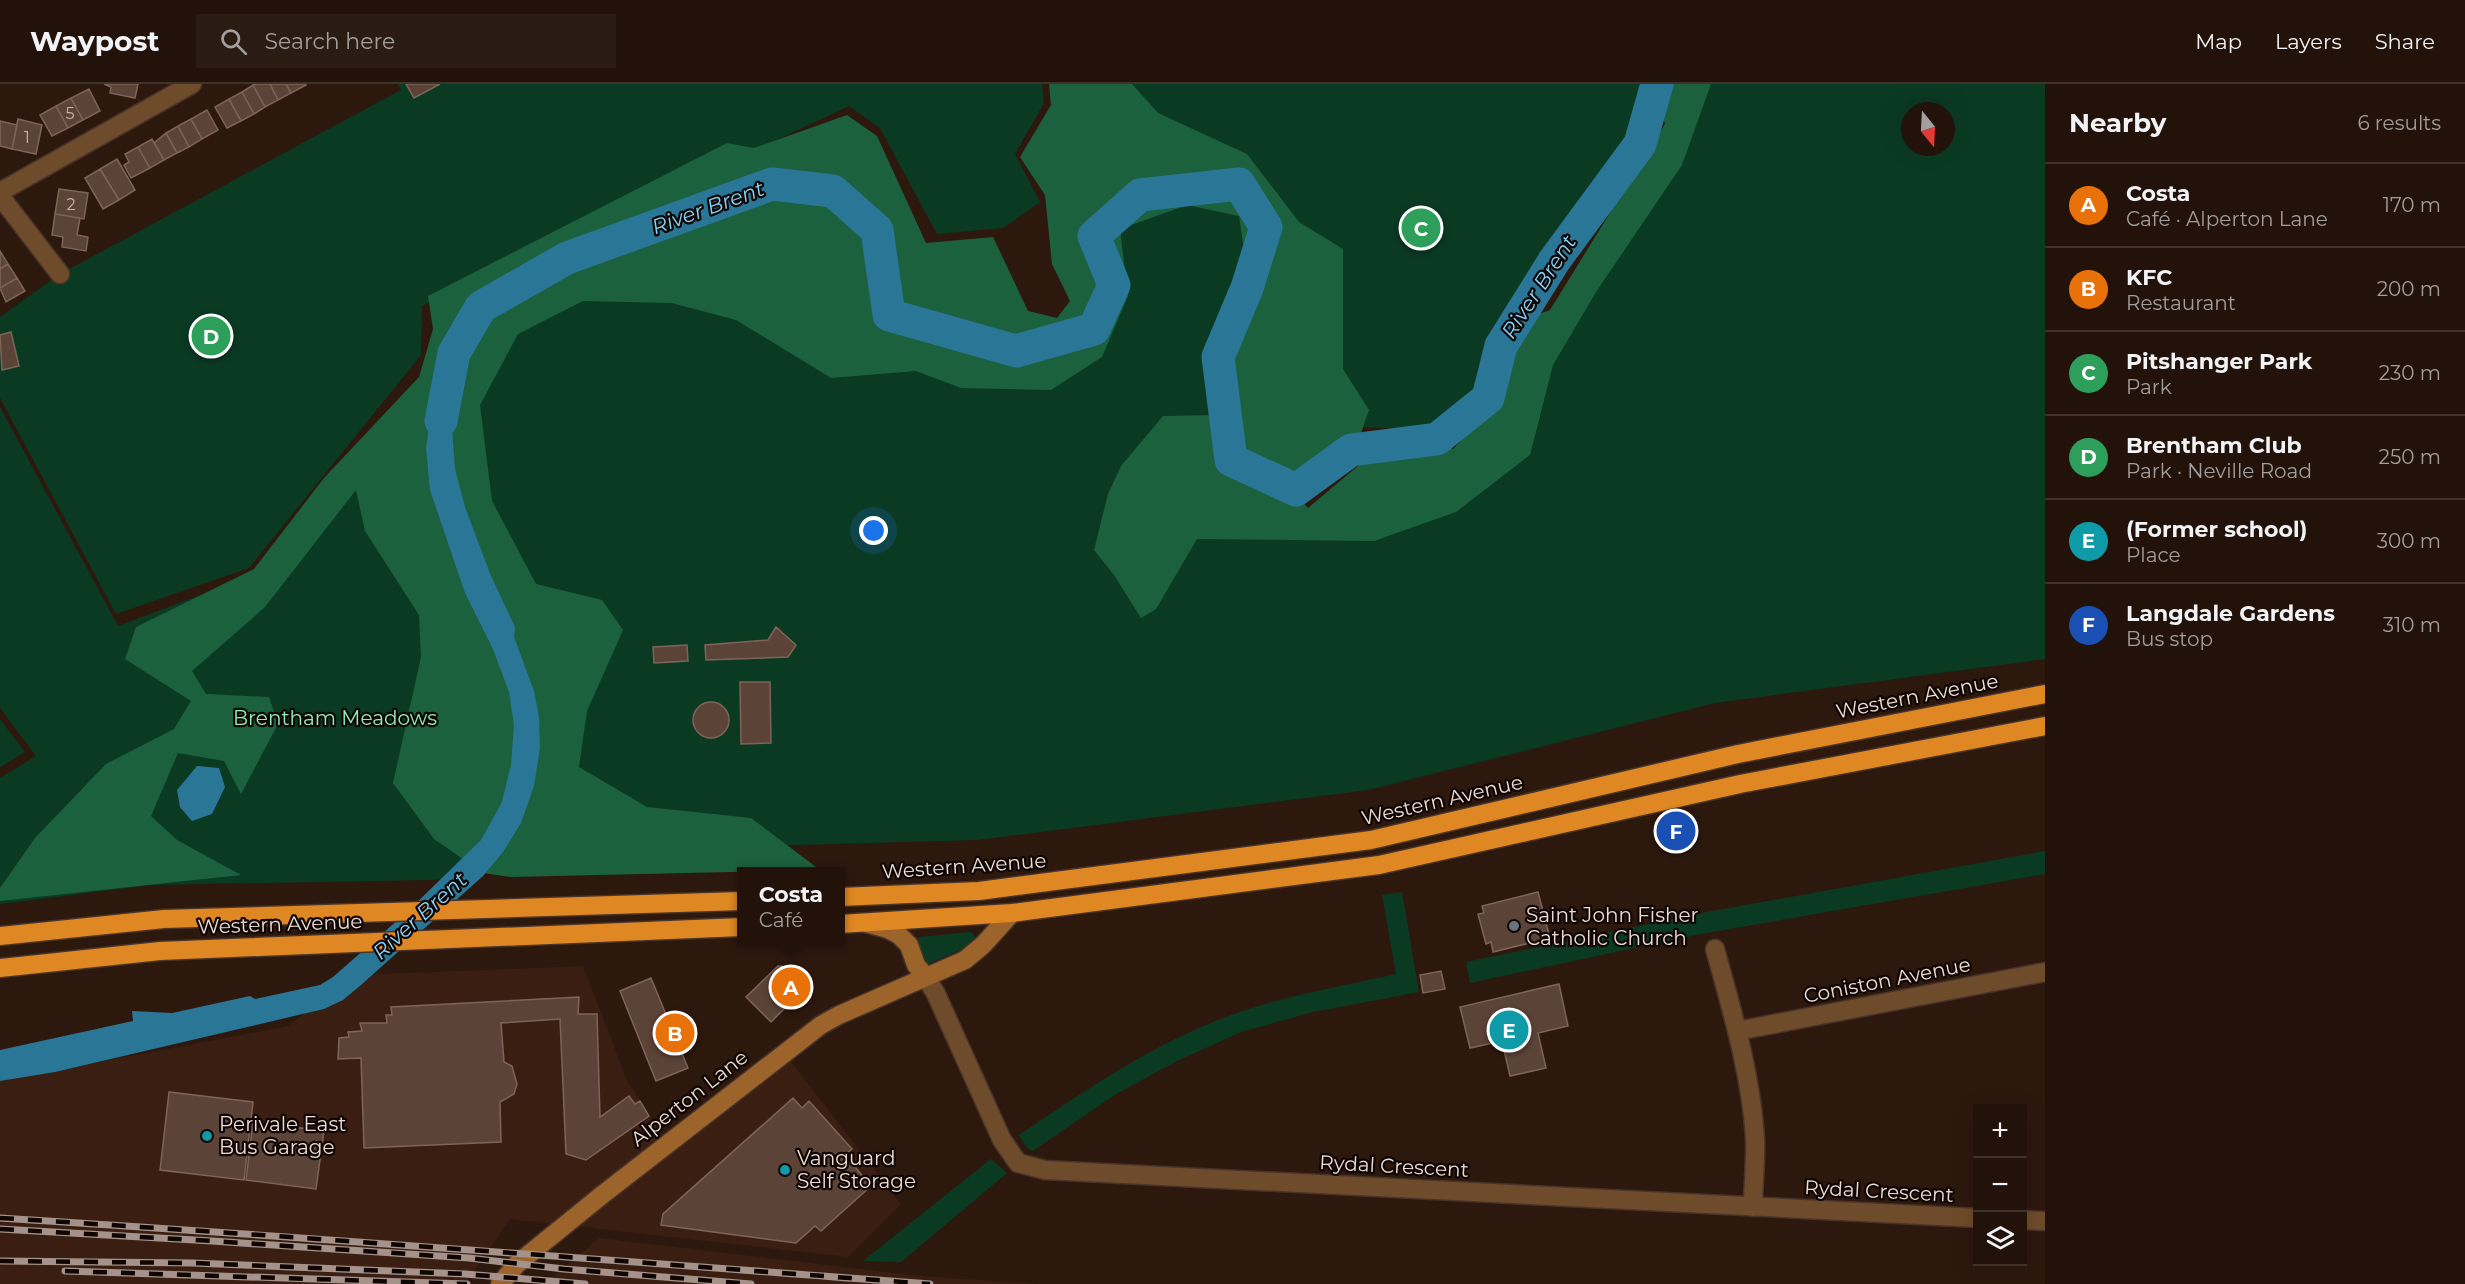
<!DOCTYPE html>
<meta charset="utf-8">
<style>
:root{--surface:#22120a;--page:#2a1b13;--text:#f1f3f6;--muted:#a29e9c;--line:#3f322b;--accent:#dfb034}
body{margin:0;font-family:Montserrat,sans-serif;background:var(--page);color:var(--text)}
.controls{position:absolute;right:18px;bottom:18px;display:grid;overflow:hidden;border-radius:0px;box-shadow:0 6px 24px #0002}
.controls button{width:54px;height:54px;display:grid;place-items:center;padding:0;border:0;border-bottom:2px solid var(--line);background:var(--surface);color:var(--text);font:30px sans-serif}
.compass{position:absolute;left:1901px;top:18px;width:54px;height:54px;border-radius:50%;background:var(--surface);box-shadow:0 6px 24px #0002;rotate:162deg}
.you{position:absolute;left:874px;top:447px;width:21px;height:21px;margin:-15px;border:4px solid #fff;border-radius:50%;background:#1a73e8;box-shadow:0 0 0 9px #1a73e833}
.badge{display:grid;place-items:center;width:39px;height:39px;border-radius:50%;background:var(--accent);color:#fff;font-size:20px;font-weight:700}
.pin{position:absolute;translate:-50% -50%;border:3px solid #fff;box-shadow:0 2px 6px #0006}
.popup{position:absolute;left:737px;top:783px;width:108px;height:78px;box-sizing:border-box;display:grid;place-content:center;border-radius:0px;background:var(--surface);filter:drop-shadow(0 2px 4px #0005);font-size:20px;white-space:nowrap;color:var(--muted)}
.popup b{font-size:22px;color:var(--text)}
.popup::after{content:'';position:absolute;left:50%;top:100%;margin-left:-12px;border:12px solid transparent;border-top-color:var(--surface)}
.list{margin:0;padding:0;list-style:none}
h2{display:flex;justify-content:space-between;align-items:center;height:78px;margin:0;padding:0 24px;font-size:26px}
h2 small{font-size:20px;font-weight:400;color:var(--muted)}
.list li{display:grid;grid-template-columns:39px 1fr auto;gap:18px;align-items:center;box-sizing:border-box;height:84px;padding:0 24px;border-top:2px solid var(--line)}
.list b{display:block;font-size:22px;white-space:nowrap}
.list p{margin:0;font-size:20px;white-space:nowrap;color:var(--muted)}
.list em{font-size:20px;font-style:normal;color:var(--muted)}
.icon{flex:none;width:33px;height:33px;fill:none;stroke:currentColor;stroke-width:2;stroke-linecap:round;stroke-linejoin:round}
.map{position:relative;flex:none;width:2045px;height:1200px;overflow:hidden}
header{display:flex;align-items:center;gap:36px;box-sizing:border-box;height:84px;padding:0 30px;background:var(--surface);border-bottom:2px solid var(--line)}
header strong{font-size:28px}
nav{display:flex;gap:33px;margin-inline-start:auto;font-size:21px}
.search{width:420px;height:54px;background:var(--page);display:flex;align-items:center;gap:15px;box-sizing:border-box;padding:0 21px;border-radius:0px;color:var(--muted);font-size:22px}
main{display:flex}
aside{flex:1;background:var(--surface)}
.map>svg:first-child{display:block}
.built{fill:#3a1e11}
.green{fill:#0b3a23;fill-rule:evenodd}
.forest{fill:#1c613e}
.water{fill:#2a7697}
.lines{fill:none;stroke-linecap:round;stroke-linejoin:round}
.river{stroke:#2a7697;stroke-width:33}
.building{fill:#5c4338;stroke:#7e6458;stroke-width:1.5}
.street-casing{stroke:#48332a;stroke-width:21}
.secondary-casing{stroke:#48332a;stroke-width:21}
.highway-casing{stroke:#48332a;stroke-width:21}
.street{stroke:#6e4b2a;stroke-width:18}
.secondary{stroke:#9c632b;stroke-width:18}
.highway{stroke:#df8722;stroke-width:18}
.rail-casing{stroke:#a5938b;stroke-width:7}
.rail{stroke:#0f0603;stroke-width:4.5;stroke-dasharray:14;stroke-linecap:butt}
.worship-dot{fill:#6b7280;stroke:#0f0603;stroke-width:2}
.culture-dot{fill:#0f9aa8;stroke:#0f0603;stroke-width:2}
.labels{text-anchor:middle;stroke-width:4.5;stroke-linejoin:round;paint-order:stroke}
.number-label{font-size:16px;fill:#c7b5ad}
.street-label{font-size:20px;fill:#ebdbd4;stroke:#0f0603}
.park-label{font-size:20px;fill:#8eedb6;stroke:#0f0603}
.poi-label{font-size:20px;fill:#ebdbd4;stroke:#0f0603;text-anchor:start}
.water-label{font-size:21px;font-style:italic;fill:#83d2fa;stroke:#0f0603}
</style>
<header>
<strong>Waypost</strong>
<div class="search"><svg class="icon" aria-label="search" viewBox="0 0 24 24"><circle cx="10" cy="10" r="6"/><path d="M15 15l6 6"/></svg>Search here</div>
<nav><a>Map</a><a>Layers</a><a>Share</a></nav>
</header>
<main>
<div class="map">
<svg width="2045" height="1200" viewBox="0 0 2045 1200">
<rect width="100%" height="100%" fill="#2d180e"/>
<path class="built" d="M583,882L627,996L667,1059L785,970L901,1120L848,1173L510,1135L465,1200H0V997L288,942L355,891Z
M599,1154L920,1192L1036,1200H545Z"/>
<path class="green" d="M398,0H1042L1044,19L1015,70L1040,118L1003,144L937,150L880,44L849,22L422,222L421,271L249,484L116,530L0,314V233L60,190L401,6Z
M1123,0H1644L1630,56L1492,259L1477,308L1434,346L1357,343L1267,103L1152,38Z
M1702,0H2045V575L1715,619L1368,706L978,756L547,768L447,329L468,230L578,186L1096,255L1101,153L1166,113L1254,135L1249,173L1196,400L1301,446L1434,399L1523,319ZM1910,27H1946V63H1910Z
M416,306L496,704L453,794L431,796L150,801L0,820V694L36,672L0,624V323L118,542L256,490Z
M0,635L25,668L0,683Z
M2045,767V790L1701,850L1470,899L1466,878L1696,830Z
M1402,808L1419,908L1313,928L1241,948L1175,978L1113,1012L1033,1067L1027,1064L1019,1051C1088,1005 1158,956 1237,929C1288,911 1344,902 1396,890L1382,811Z
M971,848L976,854L972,861L923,882L918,853Z
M991,1075L1007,1089L901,1178L863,1177Z"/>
<path class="forest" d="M1049,0H1132L1158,29L1247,70L1299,138L1343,165V285L1369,326L1352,375L1305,413L1296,411L1308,424L1403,344L1453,365L1492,323L1503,273L1528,234L1550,226L1665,40L1656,14L1655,0H1711L1682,81L1596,208L1553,281L1530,371L1456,428L1374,457L1197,455L1156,525L1141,534L1114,491L1094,466L1108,410L1121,382L1163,332L1216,331L1219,332L1214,285L1244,166L1239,132L1187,121L1120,145L1128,212L1102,273L1051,306L961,304L916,287L831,294L736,236L672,219L583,217L518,250L480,321L492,417L536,500L602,516L623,546L587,627L579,683L647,723L751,734L820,786L510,793L483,789L434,755L393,699L421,573L419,531L365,447L356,406L265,523L192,587L206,610L269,613L278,640L241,710L224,677L178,669L151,732L177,756L241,791L0,817V804L35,754L106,680L174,645L191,617L125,575L136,543L254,485L324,394L419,293L433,245L428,212L727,59L754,64L847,31L877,52L926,159L993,153L1028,227L1057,234L1070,217L1052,180L1045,111L1020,73L1051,21Z"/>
<path class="water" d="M437,290L463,295L452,345L455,385L465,423L491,492L515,543L514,553L534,607L539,633L540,664L534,702L521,739L503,768L483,792L361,901L343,916L324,925L55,988L0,997V966L133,937L132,927L172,929L250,912L255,915L320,901L333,893L408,827L481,756L502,718L511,681L514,641L509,608L493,565L465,509L430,406L426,364Z
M197,682L219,684L225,703L212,730L192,737L180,723L177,706Z"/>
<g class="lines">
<path class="river" d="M441,337L454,269L481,223L567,174L772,100L833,107L877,146L889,231L1016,267L1094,245L1114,201L1094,152L1140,111L1239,100L1266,143L1247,204L1218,273L1231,376L1296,406L1351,366L1437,355L1488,314L1501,262L1554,177L1640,60L1657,0"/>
</g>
<path class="building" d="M104,0H138L135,14L110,9L111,3Z
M256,0H270L278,16L265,23L253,1Z
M270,0H286L291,9L278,16Z
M286,0H305L306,1L291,9Z
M406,0H440L414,14Z
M253,1L265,23L254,30L242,8Z
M89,5L100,27L83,36L71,14Z
M242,8L254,30L241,37L229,15Z
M71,14L83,36L68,44L56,22Z
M229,15L241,37L227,44L215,23Z
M56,22L68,44L52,52L40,31Z
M207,26L218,46L202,55L191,35Z
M18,35L42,41L36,70L12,65Z
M191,35L202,55L189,63L178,42Z
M0,37L17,41L12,65L0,62Z
M178,42L189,63L177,69L166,49Z
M166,49L177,69L164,76L154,59Z
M152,55L164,76L150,84L138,63Z
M138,63L150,84L131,94L124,81L129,78L125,70Z
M117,75L135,106L119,116L100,85Z
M100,85L119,116L103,125L85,94Z
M59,105L88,109L84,135L55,130Z
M55,130L80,134L77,151L88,153L86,167L62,163L63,153L52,151Z
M0,167L8,180L0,185Z
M8,180L17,194L0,204V185Z
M17,194L25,207L6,218L0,204Z
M11,248L19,282L2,286L0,251Z
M776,543L796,561L788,573L706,576L705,561L768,556Z
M687,561L688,577L654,579L653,563Z
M740,598H770L771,659L741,660Z
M693 636a18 18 0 1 1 36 0a18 18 0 1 1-36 0Z
M1538,808L1550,854L1493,868L1491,858L1486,860L1478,830L1484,829L1482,822Z
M778,882L789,883L796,888L802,898V907L771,938L746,913Z
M1441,887L1445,905L1423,909L1420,891Z
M651,894L688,984L656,997L620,907Z
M1559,900L1568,942L1538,949L1546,984L1510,992L1502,957L1470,964L1460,923Z
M579,913L578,930H597L600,1033L629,1012L635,1020L640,1017L649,1032L586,1076L566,1070L560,935L501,939L504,978L512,982L517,1000L514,1010L500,1018L501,1058L364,1064L361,974L338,975L339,954L349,953L348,948L362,947L360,939H387L386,931H392L391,923Z
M169,1008L253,1018L244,1096L160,1086Z
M793,1014L802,1024L809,1017L852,1065L845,1071L871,1102L821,1147L815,1142L796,1159L661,1141L663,1130Z
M253,1038L324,1047L316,1105L246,1096Z"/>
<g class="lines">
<g class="street-casing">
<path id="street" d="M0,108L192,0
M0,112L60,190
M1715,865C1732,927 1751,990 1755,1054C1756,1077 1753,1101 1753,1123
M925,892L936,910L1002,1056L1018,1079L1045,1086L1978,1134
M1737,947L2045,888
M2022,1136L2045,1137"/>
</g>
<g class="secondary-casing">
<path id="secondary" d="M866,839L888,845L899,851L909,861L916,881L925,892
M500,1200L517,1180L602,1111L821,941L839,931L965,876L983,861L1012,829"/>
</g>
<g class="highway-casing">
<path id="highway" d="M840,813L979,807L1371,756L1738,670L2045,610
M840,840L1012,829L1379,781L1740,700L2045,642
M0,852L164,835L742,817
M0,884L160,867L742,843"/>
</g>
<use href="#street" class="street"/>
<use href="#secondary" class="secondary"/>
<use href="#highway" class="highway"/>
<g class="rail-casing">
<path id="rail" d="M0,1134C310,1153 620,1177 930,1200
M0,1145L212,1157L469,1174L564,1185L751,1200
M0,1177L193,1179L465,1190L585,1200
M65,1187L467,1200"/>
</g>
<use href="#rail" class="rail"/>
</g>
<circle class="worship-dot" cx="1514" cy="842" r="6"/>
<g class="culture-dot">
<circle cx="207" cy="1052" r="6"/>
<circle cx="785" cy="1086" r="6"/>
</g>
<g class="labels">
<g class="number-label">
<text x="70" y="35">5</text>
<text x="27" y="59">1</text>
<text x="71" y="126">2</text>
</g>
<g class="street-label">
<text transform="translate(1917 612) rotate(-11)" y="7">Western Avenue</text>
<text transform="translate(1442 716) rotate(-13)" y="7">Western Avenue</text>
<text transform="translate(964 782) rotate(-4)" y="7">Western Avenue</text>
<text transform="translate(280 840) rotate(-2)" y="7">Western Avenue</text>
<text transform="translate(1887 896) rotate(-11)" y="7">Coniston Avenue</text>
<text transform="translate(689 1014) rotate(-38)" y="7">Alperton Lane</text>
<text transform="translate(1394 1082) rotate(3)" y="7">Rydal Crescent</text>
<text transform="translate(1879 1107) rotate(3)" y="7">Rydal Crescent</text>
</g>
<g class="park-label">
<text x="335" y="641">Brentham Meadows</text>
</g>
<g class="poi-label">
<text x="1526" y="838">Saint John Fisher<tspan x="1526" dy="23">Catholic Church</tspan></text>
<text x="219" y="1047">Perivale East<tspan x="219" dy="23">Bus Garage</tspan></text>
<text x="797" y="1081">Vanguard<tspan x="797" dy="23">Self Storage</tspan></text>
</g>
<g class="water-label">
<text transform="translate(708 124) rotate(-20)" y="7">River Brent</text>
<text transform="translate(1539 203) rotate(-57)" y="7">River Brent</text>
<text transform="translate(420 832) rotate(-42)" y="7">River Brent</text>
</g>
</g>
</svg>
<div class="controls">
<button>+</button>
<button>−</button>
<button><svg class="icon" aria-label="layers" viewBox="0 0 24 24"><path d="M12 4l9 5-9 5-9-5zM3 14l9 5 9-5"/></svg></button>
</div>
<svg class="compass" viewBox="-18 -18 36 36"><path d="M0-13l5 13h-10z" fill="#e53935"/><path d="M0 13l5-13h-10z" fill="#a29e9c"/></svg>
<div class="you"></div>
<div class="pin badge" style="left:791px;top:903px;background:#e8710a">A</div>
<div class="popup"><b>Costa</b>Café</div>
<div class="pin badge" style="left:675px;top:949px;background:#e8710a">B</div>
<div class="pin badge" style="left:1421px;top:144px;background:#2e9e5b">C</div>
<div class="pin badge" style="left:211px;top:252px;background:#2e9e5b">D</div>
<div class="pin badge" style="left:1509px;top:946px;background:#0f9aa8">E</div>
<div class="pin badge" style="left:1676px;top:747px;background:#1a4fb4">F</div>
</div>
<aside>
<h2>Nearby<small>6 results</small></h2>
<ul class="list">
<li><span class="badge" style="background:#e8710a">A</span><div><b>Costa</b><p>Café · Alperton Lane</p></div><em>170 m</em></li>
<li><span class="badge" style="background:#e8710a">B</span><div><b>KFC</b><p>Restaurant</p></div><em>200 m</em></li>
<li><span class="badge" style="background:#2e9e5b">C</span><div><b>Pitshanger Park</b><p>Park</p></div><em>230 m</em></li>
<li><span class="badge" style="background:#2e9e5b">D</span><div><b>Brentham Club</b><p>Park · Neville Road</p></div><em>250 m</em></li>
<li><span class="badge" style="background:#0f9aa8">E</span><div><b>(Former school)</b><p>Place</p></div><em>300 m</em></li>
<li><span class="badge" style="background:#1a4fb4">F</span><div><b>Langdale Gardens</b><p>Bus stop</p></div><em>310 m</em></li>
</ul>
</aside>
</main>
